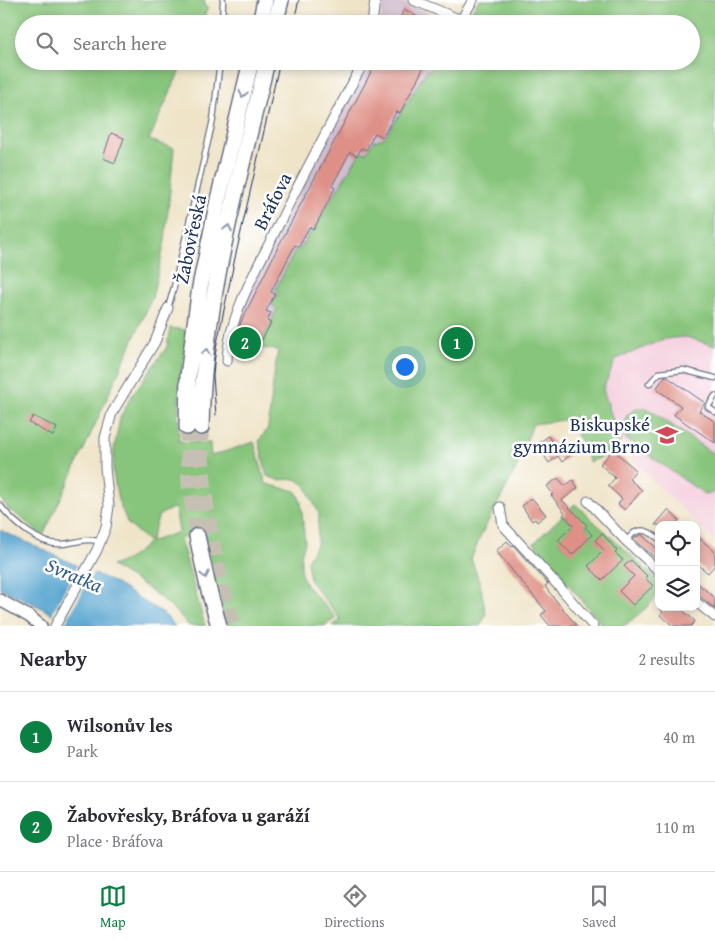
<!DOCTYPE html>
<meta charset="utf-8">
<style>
:root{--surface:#fff;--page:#f2f2f3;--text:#2b2b33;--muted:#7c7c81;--line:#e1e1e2;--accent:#0b8043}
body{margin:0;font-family:"Gentium Book Plus",serif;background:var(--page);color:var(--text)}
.controls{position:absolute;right:15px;bottom:15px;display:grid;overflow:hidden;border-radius:10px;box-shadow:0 2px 8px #0003}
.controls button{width:45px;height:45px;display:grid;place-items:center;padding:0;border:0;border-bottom:1px solid var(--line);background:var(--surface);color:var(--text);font:25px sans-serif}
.you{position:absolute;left:404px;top:366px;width:18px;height:18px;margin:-12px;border:4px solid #fff;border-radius:50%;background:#1a73e8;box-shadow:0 0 0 8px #1a73e833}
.badge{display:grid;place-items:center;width:32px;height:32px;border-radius:50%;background:var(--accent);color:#fff;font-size:16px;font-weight:700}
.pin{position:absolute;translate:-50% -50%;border:2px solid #fff;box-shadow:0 1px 5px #0006}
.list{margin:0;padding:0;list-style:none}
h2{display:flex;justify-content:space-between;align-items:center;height:65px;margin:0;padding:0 20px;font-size:21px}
h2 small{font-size:16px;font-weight:400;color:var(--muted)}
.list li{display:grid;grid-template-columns:32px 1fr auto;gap:15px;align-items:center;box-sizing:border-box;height:90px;padding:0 20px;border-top:1px solid var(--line)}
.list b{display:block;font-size:19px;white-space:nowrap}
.list p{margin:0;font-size:16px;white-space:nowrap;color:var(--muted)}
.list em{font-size:16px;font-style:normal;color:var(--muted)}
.icon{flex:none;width:28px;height:28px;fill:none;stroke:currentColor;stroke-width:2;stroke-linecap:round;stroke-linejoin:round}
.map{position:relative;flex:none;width:715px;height:626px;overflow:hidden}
.search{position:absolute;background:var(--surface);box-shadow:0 2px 8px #0003;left:15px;right:15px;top:15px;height:55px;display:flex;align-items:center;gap:12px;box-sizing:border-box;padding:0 18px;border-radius:28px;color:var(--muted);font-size:19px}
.sheet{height:245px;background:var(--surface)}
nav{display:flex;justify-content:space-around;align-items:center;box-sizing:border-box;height:70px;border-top:1px solid var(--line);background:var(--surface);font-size:14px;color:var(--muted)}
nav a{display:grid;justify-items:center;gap:2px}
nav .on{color:var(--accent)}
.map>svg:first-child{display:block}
.built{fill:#f4cfdd}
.industrial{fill:#d0bdcd}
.green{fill:#88c57b;stroke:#527a6c;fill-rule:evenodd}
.water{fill:#56a4cf;stroke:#386a96}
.pier{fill:#efe4c8}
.building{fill:#de9086}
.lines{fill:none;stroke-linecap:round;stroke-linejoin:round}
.trunk-tunnel{stroke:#c5c0b3;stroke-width:15;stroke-dasharray:15 8;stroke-linecap:butt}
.service-casing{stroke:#656e83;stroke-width:7}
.minor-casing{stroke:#656e83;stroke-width:11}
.tertiary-casing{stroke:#656e83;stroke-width:14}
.trunk-casing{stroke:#656e83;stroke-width:18}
.service{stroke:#fff;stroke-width:4.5}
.minor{stroke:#fff;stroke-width:9}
.tertiary{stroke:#fff;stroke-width:11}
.trunk{stroke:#fff;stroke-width:15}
.tram{stroke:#1b2f5e;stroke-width:1}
.oneway{stroke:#8d97ae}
.labels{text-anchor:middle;stroke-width:5;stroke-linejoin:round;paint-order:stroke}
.street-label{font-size:19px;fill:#1b2f5e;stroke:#fff}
.poi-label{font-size:19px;fill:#1b2f5e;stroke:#fff;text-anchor:end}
.water-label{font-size:20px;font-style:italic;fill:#335e8b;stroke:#fff}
</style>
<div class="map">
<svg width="715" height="626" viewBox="0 0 715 626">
<rect width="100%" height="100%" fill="#fff"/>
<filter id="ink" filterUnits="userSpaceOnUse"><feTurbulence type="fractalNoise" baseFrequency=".02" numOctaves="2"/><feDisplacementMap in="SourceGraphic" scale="10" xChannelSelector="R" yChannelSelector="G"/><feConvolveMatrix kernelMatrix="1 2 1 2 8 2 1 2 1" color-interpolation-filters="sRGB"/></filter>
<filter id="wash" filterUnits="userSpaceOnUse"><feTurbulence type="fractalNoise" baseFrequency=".0096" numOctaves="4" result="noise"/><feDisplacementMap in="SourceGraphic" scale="20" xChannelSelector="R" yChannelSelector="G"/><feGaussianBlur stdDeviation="1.12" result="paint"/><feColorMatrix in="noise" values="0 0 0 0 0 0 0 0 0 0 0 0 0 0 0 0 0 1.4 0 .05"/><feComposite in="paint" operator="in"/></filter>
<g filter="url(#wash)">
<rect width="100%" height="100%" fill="#efe4c8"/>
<path class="built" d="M686,337L715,346V541L638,466L616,430L603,389L616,359L665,339Z"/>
<path class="industrial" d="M386,0H397L447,21L448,20L457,24H380L383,2Z
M369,61H437L430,72L427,70L402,111L384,138L374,141L366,153L328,205L312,234L309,233L300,250L296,249L275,290L279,292L278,309L259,348L227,331Z"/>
<path class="green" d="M0,0H205L204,6L208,7L201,24H24V61H184L149,140L174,148L165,241L152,298L84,449L43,536L15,513L9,510L0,498Z
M479,0H715V346L686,337L665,339L616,359L603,389L616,430L622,440L608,455L589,462L571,419L533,424L515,471L484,529L471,559L480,583L486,615L480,626H332L341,620L310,581L307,561L317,543L319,514L305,485L296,479L278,480L267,476L259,441L268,428L273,382L278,350L259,348L277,309L272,305L279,292L275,290L296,249L300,250L310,232L312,234L328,205L358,156L362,152L366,153L374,141L384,138L402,111L427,70L430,71L437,61H691V24H463Z
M170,328L186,330L178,414L179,441L210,443L211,456L254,442L266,484L296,491L301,502L305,543L301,555V574L306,585L336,618L324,626H227L217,593L205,535L180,538L205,626H189C168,600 140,582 111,566C128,560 136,555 149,542L128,524L118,500L113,472L114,450L120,418L132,395L167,347ZM175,507L179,532L150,542L159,515Z
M637,408H647L715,455V492L704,494L626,439L623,427L627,415Z
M575,504L659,581V594L646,608L624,626H603L534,543L563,515L573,525L558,541L572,554L592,535L570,508Z"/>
<path class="water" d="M0,530L113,582L164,614L175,626H73L40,607L0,588Z"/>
<path class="pier" d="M79,563L94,571L66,622L65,621L64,623L52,617L53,615L52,614Z"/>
<g id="blocks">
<path class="building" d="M404,9L414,15L431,24H411L400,18Z
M377,61H381L386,64L387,61H427L400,113L396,112L383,137L375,133L366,150L361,148L357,156L350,152L332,186L335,188L314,229L309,227L299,247L295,245L271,292L275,294L266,311L271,313L267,321L271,323L258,347L237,336L241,322L279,245Z
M111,133L124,138L115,163L103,158Z
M665,376H666L705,403L699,411L715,422V443L674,415L681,406L656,389Z
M33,416L57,428L53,436L29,423Z
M548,436L557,447L560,444L569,456L562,462L558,456L549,463L541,451L542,450L538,444Z
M613,450L636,470L629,479L642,490L625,510L618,504L622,499L608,486L615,478L600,464Z
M558,478L565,486L573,480L578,488L562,500L587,525L585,527L592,535L572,555L558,540L573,525L563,515L565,513L551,495L553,494L547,486Z
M532,498L546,515L537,522L535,519L532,521L522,506Z
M668,510L679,520L675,525H655Z
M602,533L617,551L615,553L623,560L602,580L588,566L604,550L595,540Z
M640,535H642L659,550V561L633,539Z
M696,535L715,552V565L708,573L696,563Z
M507,541L512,546L513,545L548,584L545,586L549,592L577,626H550L541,615L546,611L496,551Z
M631,560L647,576L645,578L653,586L633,605L619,591L634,576L624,566Z
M696,582L715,598V609L696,593Z
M658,607H679L695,621L691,626H673L660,615L663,612Z"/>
</g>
</g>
<g filter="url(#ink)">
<use href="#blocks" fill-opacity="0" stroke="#656e83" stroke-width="1"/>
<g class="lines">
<path class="trunk-tunnel" d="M187,427L189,485L197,536
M201,427C202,495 213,561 234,626"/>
<g class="service-casing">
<path id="service" d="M222,24L223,0
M168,308L174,287L213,120L220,61
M649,384L659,373L683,370L715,378
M715,396L708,407L715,412
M0,505C13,522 40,546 62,544C77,543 86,537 101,542
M627,541C629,538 632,533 636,532C643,528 653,534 659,539"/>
</g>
<g class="minor-casing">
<path id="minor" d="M413,0L461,20L473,0
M372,24L375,0
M227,361C228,319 255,272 273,236C300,180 330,125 360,69L362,61
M588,501L627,542L659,571
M500,507L503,525L564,592L593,626
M696,602L715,617
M55,626L97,550L106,527L109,506L105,468V438L112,413L155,342L168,308"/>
</g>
<g class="tertiary-casing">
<path id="tertiary" d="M0,600L30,617L41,626"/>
</g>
<g class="trunk-casing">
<path id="trunk" d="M260,24L265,0
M275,24L281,0
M187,427L188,376L200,287L218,200L251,61
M201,427C203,304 239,180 267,61
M197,536L208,587L219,626"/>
</g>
<use href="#service" class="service"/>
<use href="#minor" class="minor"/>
<use href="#tertiary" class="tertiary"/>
<use href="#trunk" class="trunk"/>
<path class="tram" d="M293,24L299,0
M216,415L213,376L214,363L217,343L235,258L280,61"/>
</g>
<defs><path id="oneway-chevron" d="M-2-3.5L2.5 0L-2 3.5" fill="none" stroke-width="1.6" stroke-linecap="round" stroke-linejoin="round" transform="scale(1.25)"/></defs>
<g class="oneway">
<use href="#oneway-chevron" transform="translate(243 94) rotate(103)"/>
<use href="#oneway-chevron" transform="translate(228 228) rotate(-78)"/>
<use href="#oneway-chevron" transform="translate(206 352) rotate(-83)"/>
<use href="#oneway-chevron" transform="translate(205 575) rotate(77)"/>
</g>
</g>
<defs>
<g id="school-bare" transform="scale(1.725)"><path d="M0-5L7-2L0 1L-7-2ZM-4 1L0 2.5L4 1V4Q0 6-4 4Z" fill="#d1495b" stroke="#fff" stroke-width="2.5" paint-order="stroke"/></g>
</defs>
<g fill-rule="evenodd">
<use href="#school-bare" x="667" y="435"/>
</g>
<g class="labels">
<g class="street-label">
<text transform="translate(272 201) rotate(-63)" y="7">Bráfova</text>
<text transform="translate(190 239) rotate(-78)" y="7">Žabovřeská</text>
</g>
<g class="poi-label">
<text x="650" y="431">Biskupské<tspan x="650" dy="22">gymnázium Brno</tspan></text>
</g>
<g class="water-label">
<text transform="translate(74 575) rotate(23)" y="7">Svratka</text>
</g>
</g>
</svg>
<div class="controls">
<button><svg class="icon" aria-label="locate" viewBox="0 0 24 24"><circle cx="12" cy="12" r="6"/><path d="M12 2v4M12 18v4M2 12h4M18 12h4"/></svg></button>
<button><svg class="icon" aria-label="layers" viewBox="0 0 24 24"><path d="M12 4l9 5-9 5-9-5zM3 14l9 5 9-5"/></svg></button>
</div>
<div class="you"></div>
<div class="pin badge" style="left:457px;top:343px">1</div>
<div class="pin badge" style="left:245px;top:343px">2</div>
<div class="search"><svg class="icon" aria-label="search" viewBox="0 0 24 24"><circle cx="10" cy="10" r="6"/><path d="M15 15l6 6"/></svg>Search here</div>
</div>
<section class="sheet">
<h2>Nearby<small>2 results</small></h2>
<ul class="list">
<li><span class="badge">1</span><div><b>Wilsonův les</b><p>Park</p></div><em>40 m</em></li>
<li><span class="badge">2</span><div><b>Žabovřesky, Bráfova u garáží</b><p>Place · Bráfova</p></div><em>110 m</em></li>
</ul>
</section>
<nav>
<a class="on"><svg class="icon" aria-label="map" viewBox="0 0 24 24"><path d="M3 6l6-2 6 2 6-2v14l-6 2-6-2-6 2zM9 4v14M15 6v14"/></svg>Map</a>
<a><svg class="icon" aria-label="directions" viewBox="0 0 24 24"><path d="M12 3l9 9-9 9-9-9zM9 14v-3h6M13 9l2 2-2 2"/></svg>Directions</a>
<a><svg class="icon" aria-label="saved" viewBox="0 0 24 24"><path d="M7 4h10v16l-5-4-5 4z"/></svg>Saved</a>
</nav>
